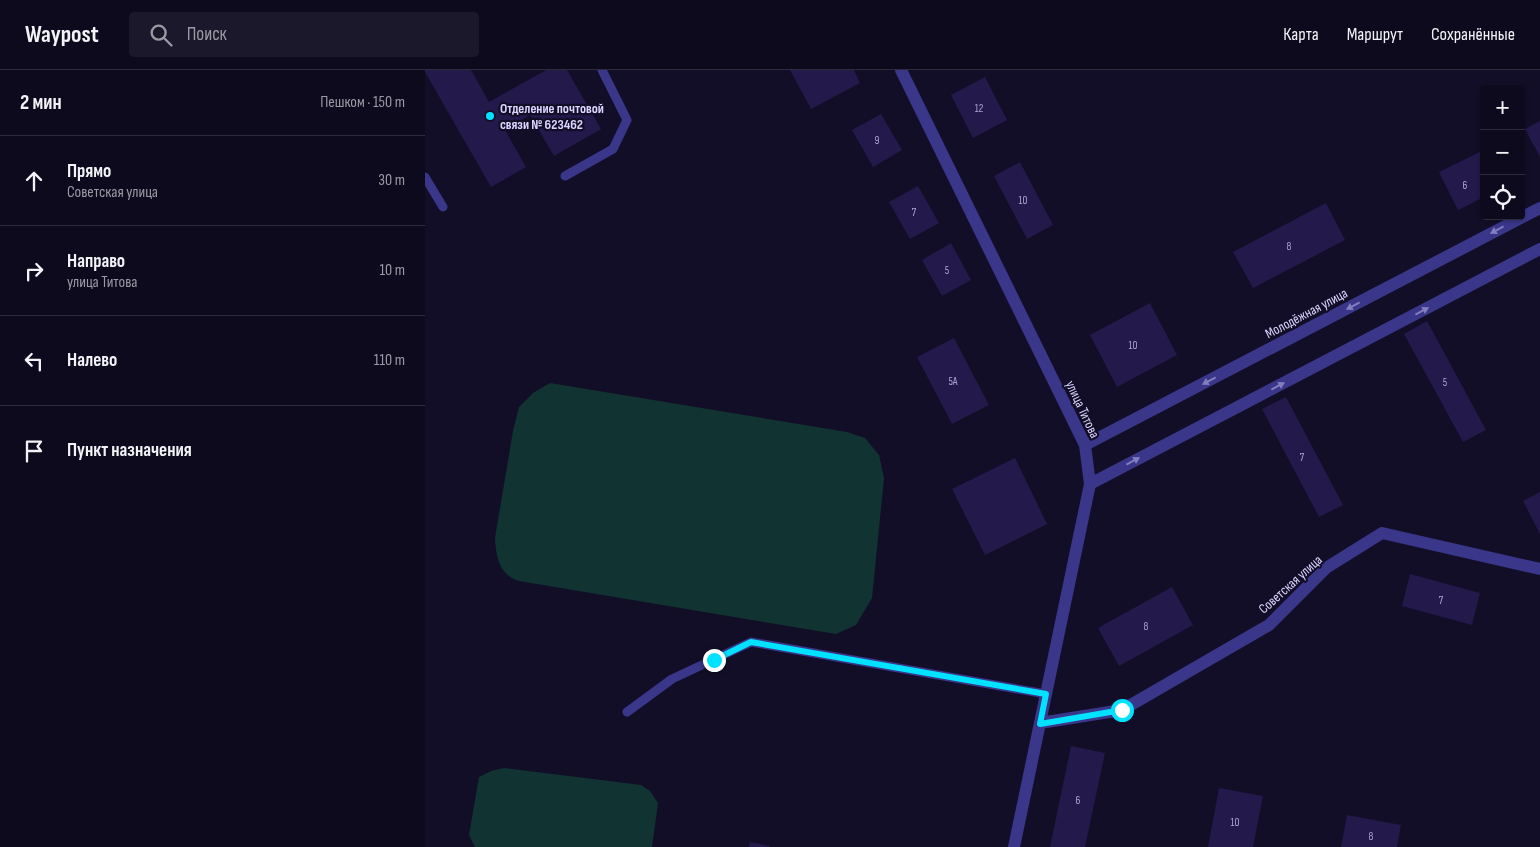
<!DOCTYPE html>
<html lang="ru">
<meta charset="utf-8">
<style>
:root{--surface:#0e0a1e;--page:#1c182b;--text:#f1f3f6;--muted:#9b9aa4;--line:#2e2b3c}
body{margin:0;font-family:"Sofia Sans Condensed",sans-serif;background:var(--page);color:var(--text)}
.controls{position:absolute;right:15px;top:15px;display:grid;overflow:hidden;border-radius:5px;box-shadow:0 1px 4px #0004}
.controls button{width:45px;height:45px;display:grid;place-items:center;padding:0;border:0;border-bottom:1px solid var(--line);background:var(--surface);color:var(--text);font:25px sans-serif}
.stop{position:absolute;width:15px;height:15px;margin:-11px;border:4px solid #01e2ff;border-radius:50%;background:#fff}
.stop.end{background:#01e2ff;border-color:#fff;box-shadow:0 1px 5px #0008}
.list{margin:0;padding:0;list-style:none}
h2{display:flex;justify-content:space-between;align-items:center;height:65px;margin:0;padding:0 20px;font-size:21px}
h2 small{font-size:16px;font-weight:400;color:var(--muted)}
.list li{display:grid;grid-template-columns:32px 1fr auto;gap:15px;align-items:center;box-sizing:border-box;height:90px;padding:0 20px;border-top:1px solid var(--line)}
.list b{display:block;font-size:19px;white-space:nowrap}
.list p{margin:0;font-size:16px;white-space:nowrap;color:var(--muted)}
.list em{font-size:16px;font-style:normal;color:var(--muted)}
.icon{flex:none;width:28px;height:28px;fill:none;stroke:currentColor;stroke-width:2;stroke-linecap:round;stroke-linejoin:round}
.map{position:relative;flex:none;width:1115px;height:777px;overflow:hidden}
header{display:flex;align-items:center;gap:30px;box-sizing:border-box;height:70px;padding:0 25px;background:var(--surface);border-bottom:1px solid var(--line)}
header strong{font-size:24px}
nav{display:flex;gap:28px;margin-inline-start:auto;font-size:18px}
.search{width:350px;height:45px;background:var(--page);display:flex;align-items:center;gap:12px;box-sizing:border-box;padding:0 18px;border-radius:5px;color:var(--muted);font-size:19px}
main{display:flex}
aside{flex:1;background:var(--surface)}
.map>svg:first-child{display:block}
.green{fill:#113332}
.building{fill:#23194b}
.lines{fill:none;stroke-linecap:round;stroke-linejoin:round}
.lane{stroke:#3a368a;stroke-width:9}
.street{stroke:#3a368a;stroke-width:12}
.oneway{fill:#827ebf}
.route{stroke:#01e2ff;stroke-width:6}
.poi-dot{fill:#01e2ff;stroke:#130e28;stroke-width:2}
.labels{text-anchor:middle;stroke-width:4.5;stroke-linejoin:round;paint-order:stroke}
.number-label{font-size:11px;fill:#ada6d2}
.poi-label{font-size:14px;font-weight:bold;fill:#dbd5ff;stroke:#130e28;text-anchor:start}
.street-label{font-size:14px;fill:#dbd5ff;stroke:#130e28}
</style>
<header>
<strong>Waypost</strong>
<div class="search"><svg class="icon" aria-label="search" viewBox="0 0 24 24"><circle cx="10" cy="10" r="6"/><path d="M15 15l6 6"/></svg>Поиск</div>
<nav><a>Карта</a><a>Маршрут</a><a>Сохранённые</a></nav>
</header>
<main>
<aside>
<h2>2 мин<small>Пешком · 150 m</small></h2>
<ul class="list">
<li><svg class="icon" aria-label="ahead" viewBox="0 0 24 24"><path d="M12 20V5M6 11l6-6 6 6"/></svg><div><b>Прямо</b><p>Советская улица</p></div><em>30 m</em></li>
<li><svg class="icon" aria-label="right" viewBox="0 0 24 24"><path d="M7 20v-9h11M14 6l5 5-5 5"/></svg><div><b>Направо</b><p>улица Титова</p></div><em>10 m</em></li>
<li><svg class="icon" aria-label="left" viewBox="0 0 24 24"><path d="M17 20v-9H6M10 6l-5 5 5 5"/></svg><div><b>Налево</b></div><em>110 m</em></li>
<li><svg class="icon" aria-label="arrive" viewBox="0 0 24 24"><path d="M6 21V4h12l-3 4 3 4H6"/></svg><div><b>Пункт назначения</b></div></li>
</ul>
</aside>
<div class="map">
<svg width="1115" height="777" viewBox="0 0 1115 777">
<rect width="100%" height="100%" fill="#130e28"/>
<path class="green" d="M125,313L422,362L440,368L454,385L459,408L447,528L431,555L411,564L94,511C74,505 71,486 70,468L88,361L94,337L108,323Z
M79,698L216,715L225,721L233,733L227,777H50L44,765L54,707L66,701Z"/>
<path class="building" d="M0,0H46L64,32L121,0H142L176,59L129,86L105,45L80,60L101,97L66,117L0,2Z
M365,0H429L435,13L386,39Z
M560,7L582,50L548,68L526,25Z
M456,44L477,80L448,97L427,60Z
M1115,51V87L1100,59Z
M1059,80V127L1033,140L1014,102Z
M595,92L628,155L602,169L569,106Z
M493,116L514,153L485,169L464,132Z
M901,133L920,170L828,218L808,182Z
M526,173L546,210L517,226L497,190Z
M725,233L752,285L692,317L665,265Z
M1002,251L1061,360L1038,372L979,264Z
M529,268L564,335L527,354L492,287Z
M861,327L918,435L894,447L837,339Z
M590,388L622,454L560,485L527,419Z
M1115,422V464L1098,431Z
M985,504L1055,523L1047,555L977,536Z
M747,517L768,555L694,596L673,558Z
M646,676L680,683L660,777H625Z
M794,718L838,726L828,777H783Z
M922,745L976,755L972,777H916Z
M325,772L345,776L344,777H324Z"/>
<g class="lines">
<path class="lane" d="M140,106L188,79L202,50L177,0
M0,107L18,137
M202,642L247,609L326,572L621,624"/>
<path class="street" d="M476,0L660,375L665,414L589,777
M660,375L1115,138
M665,414L1115,179
M615,653L697,640L844,555L901,498L957,463L1115,499"/>
</g>
<defs><path id="oneway-solid" d="M-6-.8H1V-3.2L6.5 0L1 3.2V.8H-6Z" transform="scale(1.25)"/></defs>
<g class="oneway">
<use href="#oneway-solid" transform="translate(1072 160) rotate(152)"/>
<use href="#oneway-solid" transform="translate(928 236) rotate(152)"/>
<use href="#oneway-solid" transform="translate(997 241) rotate(-28)"/>
<use href="#oneway-solid" transform="translate(784 311) rotate(152)"/>
<use href="#oneway-solid" transform="translate(853 316) rotate(-28)"/>
<use href="#oneway-solid" transform="translate(708 391) rotate(-28)"/>
</g>
<g class="lines">
<path class="route" d="M289,590L326,572L621,624L615,654L697,640"/>
</g>
<circle class="poi-dot" cx="65" cy="46" r="5"/>
<g class="labels">
<g class="number-label">
<text x="554" y="42">12</text>
<text x="452" y="74">9</text>
<text x="1040" y="119">6</text>
<text x="598" y="134">10</text>
<text x="489" y="146">7</text>
<text x="864" y="180">8</text>
<text x="522" y="204">5</text>
<text x="708" y="279">10</text>
<text x="528" y="315">5А</text>
<text x="1020" y="316">5</text>
<text x="877" y="391">7</text>
<text x="1016" y="534">7</text>
<text x="721" y="560">8</text>
<text x="653" y="734">6</text>
<text x="810" y="756">10</text>
<text x="946" y="770">8</text>
</g>
<g class="poi-label">
<text x="75" y="43">Отделение почтовой<tspan x="75" dy="16">связи № 623462</tspan></text>
</g>
<g class="street-label">
<text transform="translate(881 243) rotate(-28)" y="5">Молодёжная улица</text>
<text transform="translate(658 339) rotate(65)" y="5">улица Титова</text>
<text transform="translate(865 514) rotate(-42)" y="5">Советская улица</text>
</g>
</g>
</svg>
<div class="controls">
<button>+</button>
<button>−</button>
<button><svg class="icon" aria-label="locate" viewBox="0 0 24 24"><circle cx="12" cy="12" r="6"/><path d="M12 2v4M12 18v4M2 12h4M18 12h4"/></svg></button>
</div>
<div class="stop" style="left:697px;top:640px"></div>
<div class="stop end" style="left:289px;top:590px"></div>
</div>
</main>
